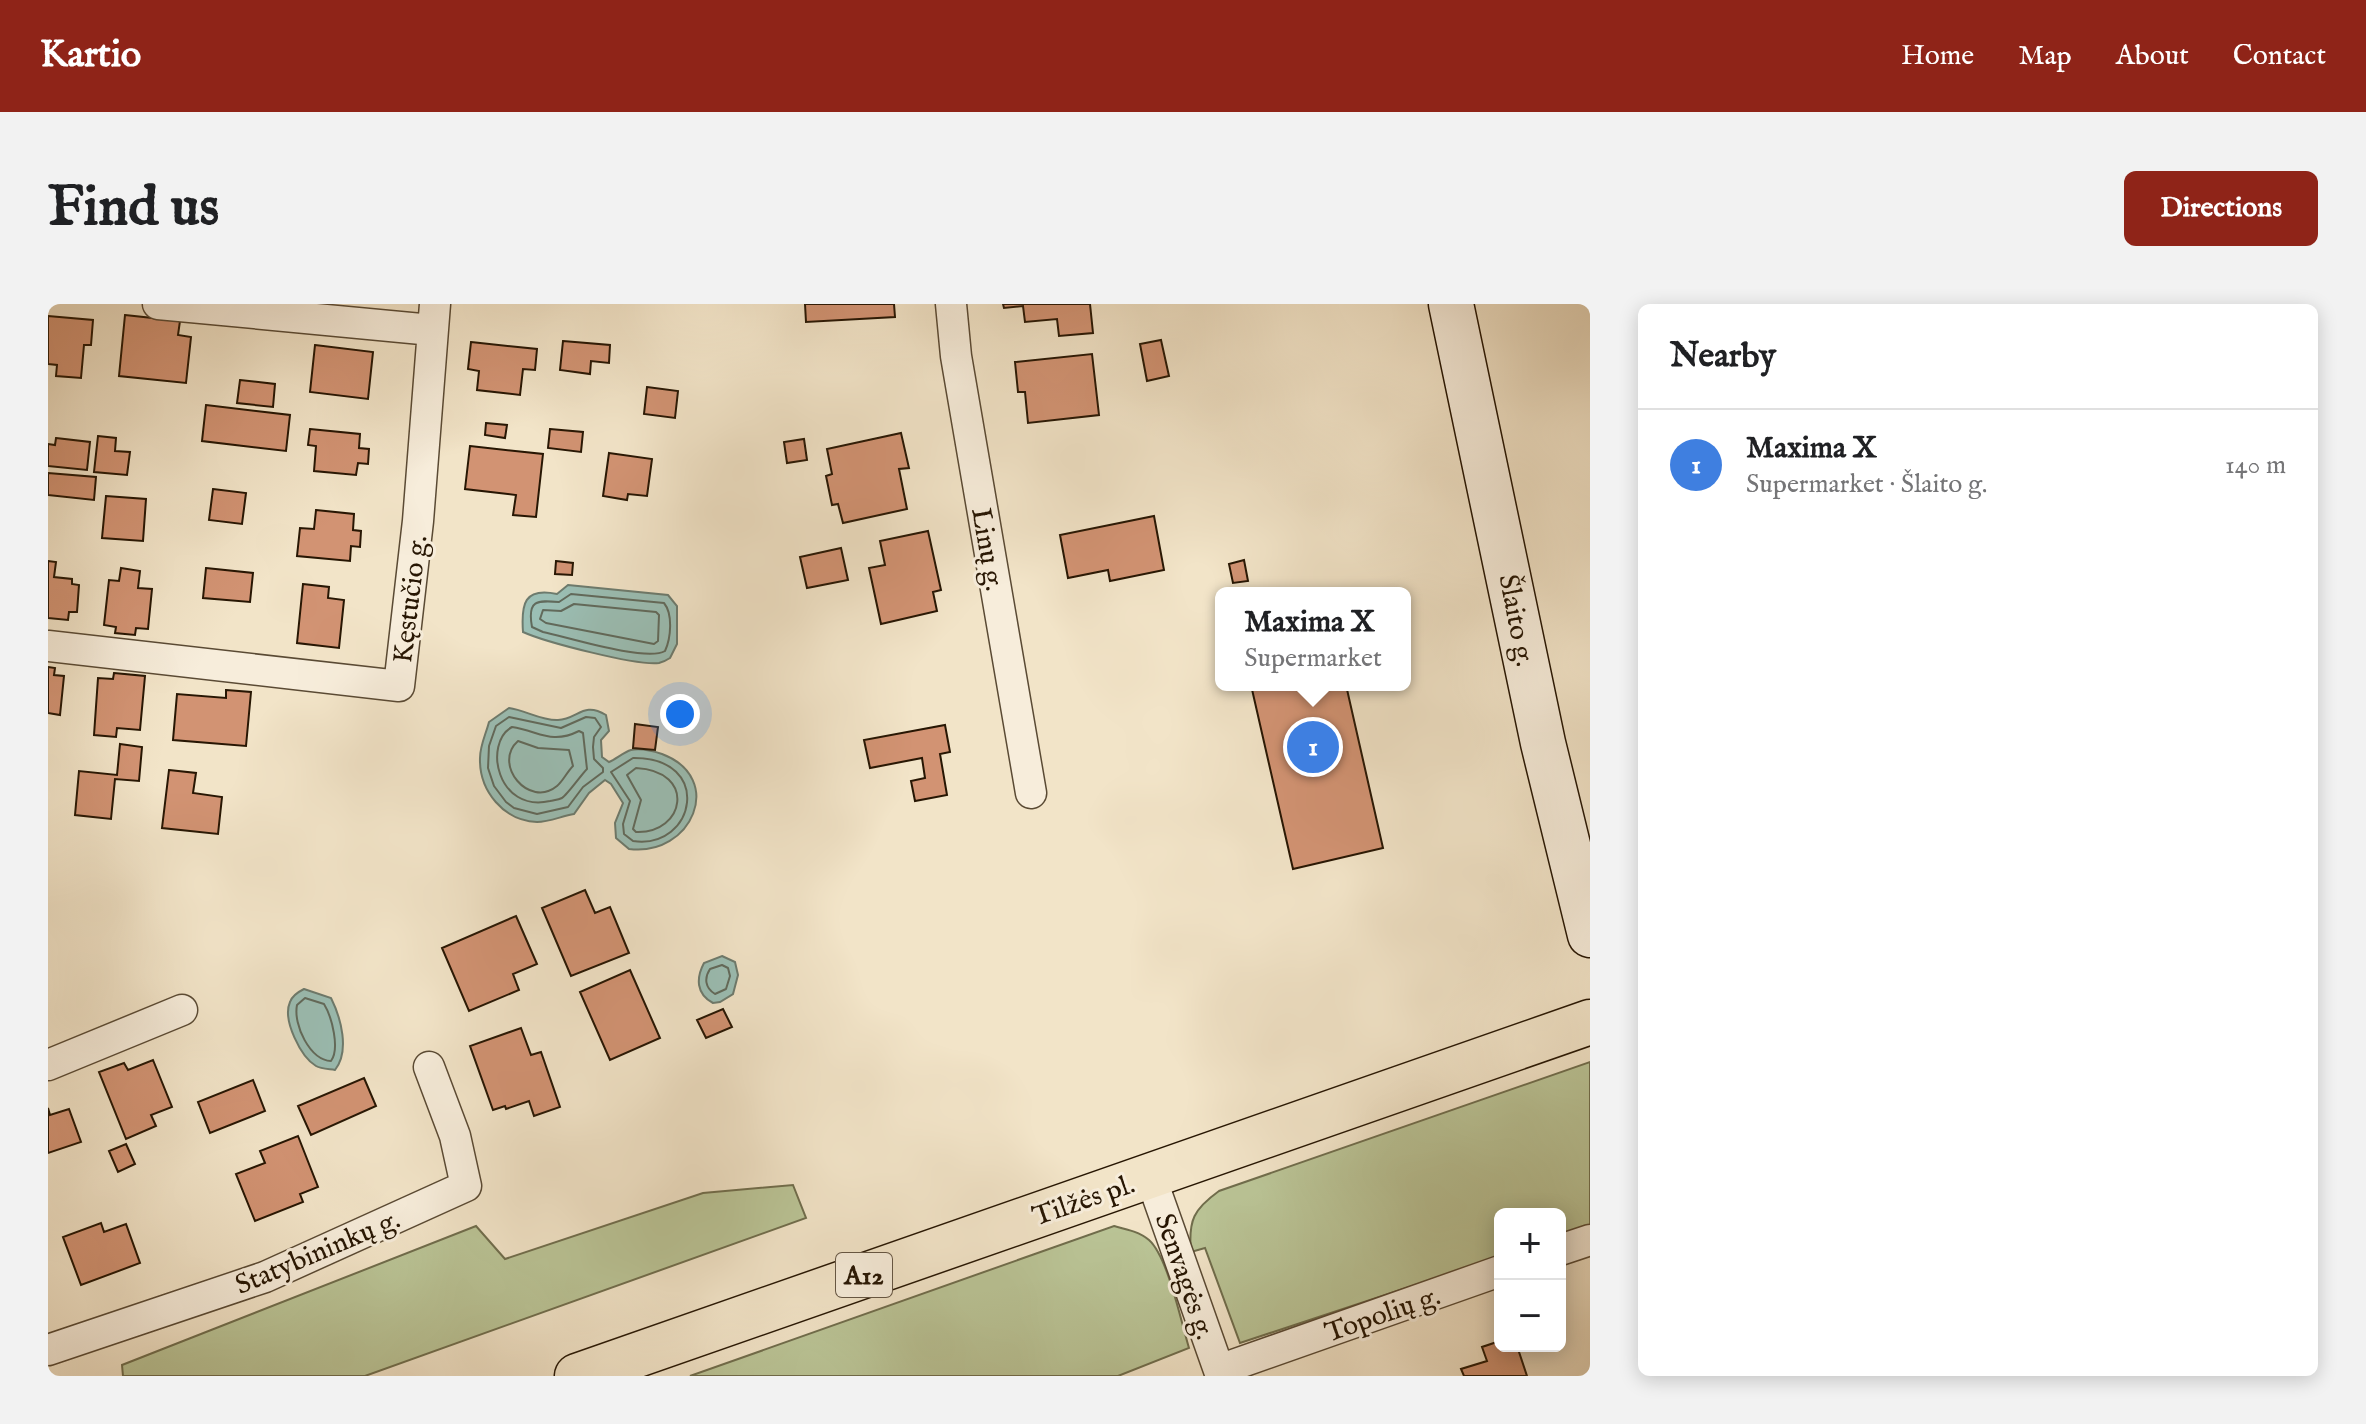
<!DOCTYPE html>
<meta charset="utf-8">
<style>
:root{--surface:#fff;--page:#f2f2f2;--text:#202124;--muted:#757577;--line:#e0e0e0;--accent:#8f2418}
body{margin:0;font-family:"IM FELL English",serif;background:var(--page);color:var(--text)}
.controls{position:absolute;right:24px;bottom:24px;display:grid;overflow:hidden;border-radius:12px;box-shadow:0 4px 20px #0003}
.controls button{width:72px;height:72px;display:grid;place-items:center;padding:0;border:0;border-bottom:2px solid var(--line);background:var(--surface);color:var(--text);font:40px sans-serif}
.you{position:absolute;left:632px;top:410px;width:28px;height:28px;margin:-20px;border:6px solid #fff;border-radius:50%;background:#1a73e8;box-shadow:0 0 0 12px #1a73e833}
.badge{display:grid;place-items:center;width:52px;height:52px;border-radius:50%;background:var(--accent);color:#fff;font-size:26px;font-weight:700}
.pin{position:absolute;translate:-50% -50%;border:4px solid #fff;box-shadow:0 2px 8px #0006}
.popup{position:absolute;left:1167px;top:283px;width:196px;height:104px;box-sizing:border-box;display:grid;place-content:center;border-radius:12px;background:var(--surface);filter:drop-shadow(0 2px 6px #0005);font-size:26px;white-space:nowrap;color:var(--muted)}
.popup b{font-size:30px;color:var(--text)}
.popup::after{content:'';position:absolute;left:50%;top:100%;margin-left:-16px;border:16px solid transparent;border-top-color:var(--surface)}
.list{margin:0;padding:0;list-style:none}
h2{display:flex;justify-content:space-between;align-items:center;height:104px;margin:0;padding:0 32px;font-size:34px}
h2 small{font-size:26px;font-weight:400;color:var(--muted)}
.list li{display:grid;grid-template-columns:52px 1fr auto;gap:24px;align-items:center;box-sizing:border-box;height:112px;padding:0 32px;border-top:2px solid var(--line)}
.list b{display:block;font-size:30px;white-space:nowrap}
.list p{margin:0;font-size:26px;white-space:nowrap;color:var(--muted)}
.list em{font-size:26px;font-style:normal;color:var(--muted)}
.map{position:relative;flex:none;width:1542px;height:1072px;overflow:hidden;border-radius:12px}
header{display:flex;align-items:center;gap:48px;box-sizing:border-box;height:112px;padding:0 40px;background:var(--accent);color:#fff}
header strong{font-size:38px}
nav{display:flex;gap:44px;margin-inline-start:auto;font-size:28px}
.intro{display:flex;align-items:center;justify-content:space-between;box-sizing:border-box;height:192px;padding:0 48px}
h1{margin:0;font-size:56px}
.button{padding:20px 36px;border-radius:12px;background:var(--accent);color:#fff;font-size:28px;font-weight:700}
main{display:flex;gap:48px;padding:0 48px}
aside{flex:1;background:var(--surface);border-radius:12px;box-shadow:0 4px 20px #0003}
.map>svg:first-child{display:block}
.green{fill:#bac496;stroke:#706d4c;stroke-width:2}
.water{fill:#9bbfb5;stroke:#6d7b6e;stroke-width:2}
.lines{fill:none;stroke-linecap:round;stroke-linejoin:round}
.shore{stroke:#616a5c;stroke-width:2}
.building{fill:#d29373;stroke:#271603;stroke-width:2}
.minor-casing{stroke:#5a4a34;stroke-width:33}
.secondary-casing{stroke:#271603;stroke-width:47}
.trunk-casing{stroke:#271603;stroke-width:47}
.minor{stroke:#f7eddb;stroke-width:30}
.secondary{stroke:#f7eddb;stroke-width:44}
.trunk{stroke:#f2e4c8;stroke-width:44}
.labels{text-anchor:middle;stroke-width:6;stroke-linejoin:round;paint-order:stroke}
.shield{fill:#f7eddb;stroke:#655644;stroke-width:2}
.shield-label{font-size:26px;font-weight:bold;fill:#271603}
.street-label{font-size:28px;fill:#271603;stroke:#f7eddb}
</style>
<header>
<strong>Kartio</strong>
<nav><a>Home</a><a>Map</a><a>About</a><a>Contact</a></nav>
</header>
<div class="intro"><h1>Find us</h1><a class="button">Directions</a></div>
<main>
<div class="map">
<svg width="1542" height="1072" viewBox="0 0 1542 1072">
<rect width="100%" height="100%" fill="#f2e4c8"/>
<filter id="stains"><feTurbulence type="fractalNoise" baseFrequency=".0025" numOctaves="4"/><feColorMatrix values="0 0 0 0 .2 0 0 0 0 .09 0 0 0 0 .02 0 0 0 .5 -.17"/></filter>
<radialGradient id="worn" r=".72"><stop offset=".6" stop-color="#630" stop-opacity="0"/><stop offset="1" stop-color="#630" stop-opacity=".3"/></radialGradient>
<path class="green" d="M1542,758V922L1512,932V910H1452V953L1192,1039L1157,944L1143,948C1140,916 1146,905 1171,887Z
M745,881L758,914L317,1072H75L74,1061L428,922L457,955L655,889Z
M1066,922C1078,925 1092,928 1101,936C1120,953 1133,1018 1141,1044L1070,1072H642Z"/>
<path class="water" d="M520,281L620,291L629,302V340L622,354C619,356 615,358 611,359C589,362 497,338 475,328C473,300 476,283 509,290Z
M461,404C477,406 494,417 510,416C530,415 535,397 558,411L561,427L553,436L554,453L561,458C568,455 576,448 583,446C592,444 605,447 614,450C678,474 644,553 581,545L568,534L567,519L575,499L563,480L557,476L541,489L526,510C514,512 501,518 489,518C456,517 431,487 432,454C432,441 438,430 441,418Z
M674,652L687,658L690,671L685,690L672,698L665,699C648,690 648,674 656,659Z
M256,685L283,694C293,714 302,747 287,766C281,765 273,765 268,762C253,753 234,716 242,698C244,692 250,688 256,685Z"/>
<g class="lines">
<path class="shore" d="M523,290L616,299C625,310 623,334 617,347C598,358 519,333 495,328L484,323C479,296 489,296 511,298Z
M526,300L608,308L611,311L610,337L606,340L498,319L492,315L495,306L513,307Z
M461,413L513,424L538,413L547,414L553,423L546,433L545,443L546,455L555,464V468L535,483L520,503L489,510L466,504L458,498L446,482L440,464L441,442L448,422Z
M464,423C491,427 503,441 531,427L535,429L539,465C533,471 520,490 514,494C510,496 506,496 502,497C449,509 435,439 464,423Z
M470,437L490,444L521,446L525,462C519,468 515,477 509,482C481,505 444,460 470,437Z
M585,454C666,453 648,546 585,537L576,530L575,520L582,497L563,468Z
M588,464C649,467 637,530 588,528L585,525L593,496L579,471Z
M674,661L680,664L682,672L678,685L667,690C657,684 656,674 662,665Z
M257,694L276,700C284,713 292,745 283,757C262,756 245,721 249,701Z"/>
</g>
<path class="building" d="M757,0H846L847,13L758,18Z
M955,0H1042L1045,29L1011,32L1009,15L977,18L975,2L956,4Z
M77,11L132,17L130,31L143,33L138,79L71,72Z
M0,12L45,16L43,41H36L33,74L8,72L9,61L0,60Z
M1113,36L1121,72L1099,77L1092,40Z
M515,37L562,41L561,59L543,57L542,70L512,66Z
M423,38L489,45L487,66L475,65L472,91L429,86L431,67L420,65Z
M267,41L325,48L320,95L262,88Z
M1044,50L1051,111L980,119L977,88H970L967,58Z
M192,76L227,80L225,103L189,99Z
M599,83L630,87L627,114L596,110Z
M158,101L242,111L238,147L154,137Z
M438,119L459,121L457,134L437,131Z
M262,125L312,130L311,144L321,145L320,160L310,159L308,171L266,167L268,142L260,141Z
M502,125L535,128L533,148L500,144Z
M853,129L861,164L851,165L859,205L795,219L790,200L784,201L778,172L784,170L779,145Z
M50,132L68,134L67,147L82,148L79,171L46,168Z
M8,134L42,138L39,166L0,162V140L7,141Z
M756,135L759,156L739,159L736,138Z
M422,142L495,150L488,213L465,211L468,191L417,185Z
M561,149L604,155L599,192L580,190L579,196L555,192Z
M0,169L48,173L46,196L0,191Z
M165,185L198,189L194,220L161,216Z
M58,192L98,195L95,237L54,234Z
M268,206L306,210L305,226L313,227L312,243L303,242L302,257L249,252L252,224L266,225Z
M1106,212L1116,266L1062,277L1060,266L1020,274L1012,231Z
M880,227L893,286L885,288L889,307L833,320L821,264L837,261L832,237Z
M793,244L800,276L759,284L752,253Z
M1196,256L1200,277L1185,279L1181,260Z
M0,257L8,258L6,273L24,275V280L31,281L29,308H21L20,316L0,314Z
M508,257L525,259L524,271L507,270Z
M73,264L92,267L90,284L104,285L100,325L88,324L87,331L67,329L68,323L56,321L61,276L71,277Z
M158,264L205,269L202,298L155,294Z
M255,280L281,283L280,294L296,296L291,344L249,339Z
M0,363L7,364L6,371L16,372L12,411L0,409Z
M66,369L97,372L92,426L69,424L68,433L46,431L50,374L65,375Z
M1203,381H1298L1335,544L1245,565Z
M178,386L203,388L198,442L125,436L129,390L178,394Z
M587,420L610,423L607,446L585,444Z
M897,421L902,448L892,450L899,491L867,497L863,477L877,474L874,454L822,464L816,436Z
M72,440L94,443L91,477L67,475L63,515L27,511L31,467L69,471Z
M121,466L148,469L145,489L174,493L170,530L114,524Z
M537,586L547,609L562,603L581,649L523,672L494,604Z
M468,612L489,660L465,670L471,686L421,707L394,644Z
M582,666L612,734L562,756L532,688Z
M675,705L684,723L658,734L649,716Z
M473,724L483,751L493,748L512,803L486,812L481,797L458,805L457,802L445,806L422,742Z
M105,756L124,803L103,811L108,822L78,835L51,768L76,759L80,766Z
M316,774L328,802L263,831L250,802Z
M205,776L217,807L162,829L150,798Z
M0,804L2,811L21,805L33,838L0,849Z
M250,832L270,883L252,890L255,898L207,917L188,870L217,859L212,847Z
M78,840L87,860L70,868L61,847Z
M53,919L56,928L78,920L92,959L33,981L15,933Z
M1452,1037V1042H1469L1479,1072H1416L1413,1065L1439,1057L1434,1043Z"/>
<g class="lines">
<g class="minor-casing">
<path id="minor" d="M110,0L384,26
M903,0L908,52L983,489
M0,342L351,382L370,217L387,0
M0,761L134,706
M1102,871L1173,1072
M1512,946L1542,936
M0,1046L217,973L418,882L407,832L381,763
M1171,1066L1452,967"/>
</g>
<g class="secondary-casing">
<path id="secondary" d="M1403,0L1495,439L1542,631"/>
</g>
<g class="trunk-casing">
<path id="trunk" d="M529,1072L1542,718"/>
</g>
<use href="#minor" class="minor"/>
<use href="#secondary" class="secondary"/>
<use href="#trunk" class="trunk"/>
</g>
<g class="labels">
<rect class="shield" x="788" y="949" width="56" height="44" rx="6"/>
<g class="shield-label">
<text x="816" y="980">A12</text>
</g>
<g class="street-label">
<text transform="translate(941 245) rotate(80)" y="10">Linų g.</text>
<text transform="translate(361 295) rotate(-83)" y="10">Kęstučio g.</text>
<text transform="translate(1470 316) rotate(79)" y="10">Šlaito g.</text>
<text transform="translate(1035 895) rotate(-19)" y="10">Tilžės pl.</text>
<text transform="translate(269 947) rotate(-23)" y="10">Statybininkų g.</text>
<text transform="translate(1138 972) rotate(71)" y="10">Senvagės g.</text>
<text transform="translate(1334 1009) rotate(-19)" y="10">Topolių g.</text>
</g>
</g>
<rect width="100%" height="100%" filter="url(#stains)"/>
<rect width="100%" height="100%" fill="url(#worn)"/>
</svg>
<div class="controls">
<button>+</button>
<button>−</button>
</div>
<div class="you"></div>
<div class="pin badge" style="left:1265px;top:443px;background:#3f7fe0">1</div>
<div class="popup"><b>Maxima X</b>Supermarket</div>
</div>
<aside>
<h2>Nearby<small></small></h2>
<ul class="list">
<li><span class="badge" style="background:#3f7fe0">1</span><div><b>Maxima X</b><p>Supermarket · Šlaito g.</p></div><em>140 m</em></li>
</ul>
</aside>
</main>
